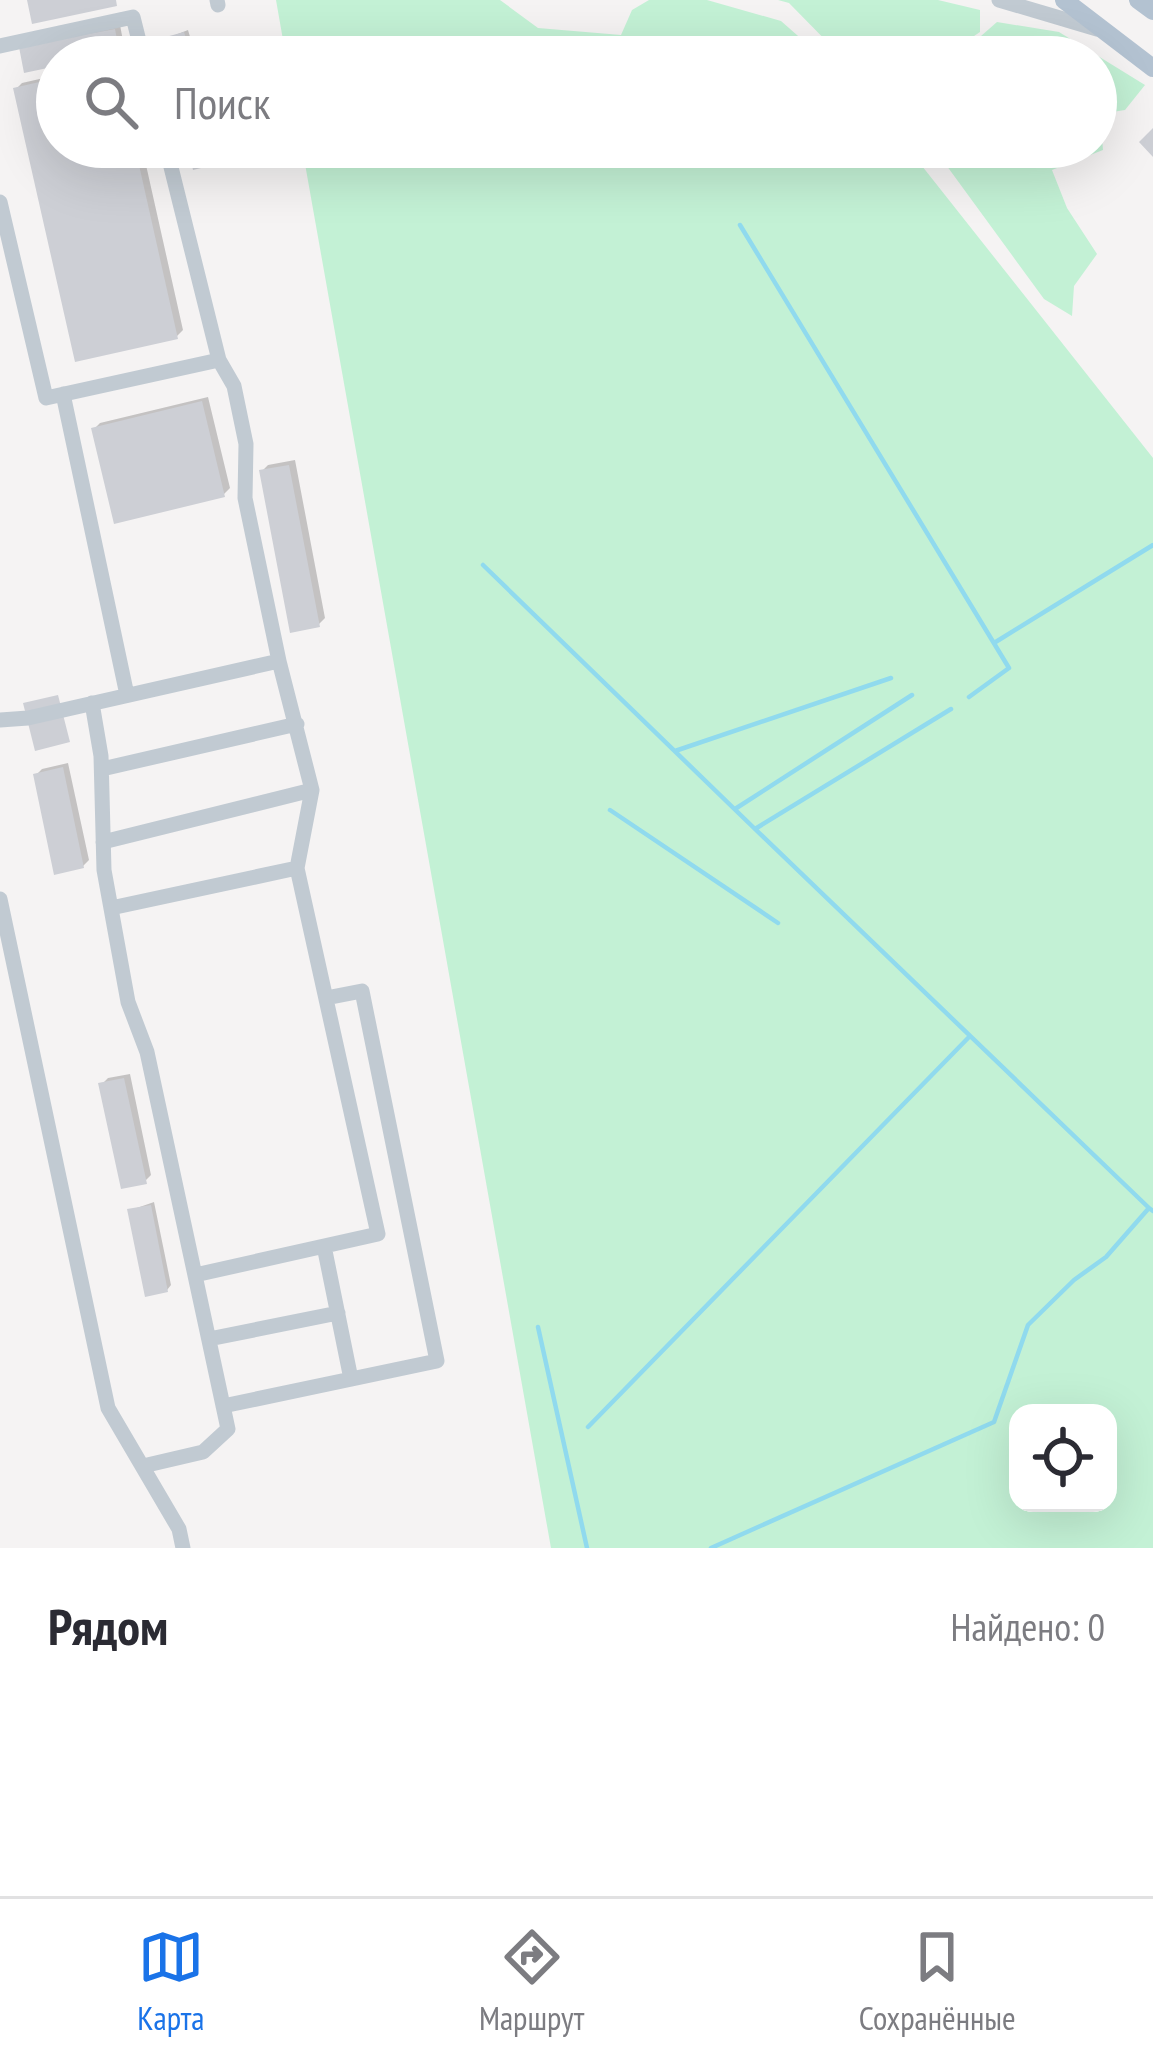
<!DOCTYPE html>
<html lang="ru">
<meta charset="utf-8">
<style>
:root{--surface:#fff;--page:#f2f2f3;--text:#2b2b33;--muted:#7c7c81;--line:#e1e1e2;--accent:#1a73e8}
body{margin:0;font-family:"PT Sans Narrow",sans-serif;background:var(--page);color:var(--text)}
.controls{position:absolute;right:36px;bottom:36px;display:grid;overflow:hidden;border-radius:24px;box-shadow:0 12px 48px #0002}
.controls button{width:108px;height:108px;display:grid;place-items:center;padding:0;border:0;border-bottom:3px solid var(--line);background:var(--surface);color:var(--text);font:60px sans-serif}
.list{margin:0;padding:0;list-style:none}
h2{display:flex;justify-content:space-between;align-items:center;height:156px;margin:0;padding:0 48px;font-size:51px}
h2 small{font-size:39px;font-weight:400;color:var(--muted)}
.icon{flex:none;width:66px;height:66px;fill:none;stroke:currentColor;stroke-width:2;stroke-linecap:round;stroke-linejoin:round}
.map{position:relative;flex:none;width:1153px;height:1548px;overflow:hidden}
.search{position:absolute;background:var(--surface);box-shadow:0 12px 48px #0002;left:36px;right:36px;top:36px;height:132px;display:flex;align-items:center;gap:30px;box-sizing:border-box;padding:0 42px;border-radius:66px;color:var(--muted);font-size:45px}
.sheet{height:348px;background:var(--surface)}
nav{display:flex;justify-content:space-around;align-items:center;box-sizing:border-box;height:168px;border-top:3px solid var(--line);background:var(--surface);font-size:33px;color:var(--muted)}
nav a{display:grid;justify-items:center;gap:6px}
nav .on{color:var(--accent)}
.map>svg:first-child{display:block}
.green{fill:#c3f1d5;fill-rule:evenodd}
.shadow{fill:#0003}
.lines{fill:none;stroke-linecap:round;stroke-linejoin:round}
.stream{stroke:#90daee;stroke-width:4.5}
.building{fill:#cdcfd5}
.minor{stroke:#c1cad2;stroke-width:15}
.major{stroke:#b3c2d1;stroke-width:18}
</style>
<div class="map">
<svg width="1153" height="1548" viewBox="0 0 1153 1548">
<rect width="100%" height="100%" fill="#f5f3f3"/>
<path class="green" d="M276,0H500L538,28L621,35L632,10L649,0H707L781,21L822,57H286Z
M778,0H938L980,10V32L943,57H842L789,3Z
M997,22L1059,32L1145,85L1125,110L1100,114L1103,150L1052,170L1067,208L1097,254L1074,286L1072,316L1044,299L933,147H1096V57H957Z
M302,147H907L1153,458V1548H551ZM1108,1413V1503H1018V1413Z"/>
<path class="shadow" d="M120,25L124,46L118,52L57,57V63L29,42Z
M188,30L196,57H170L165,39Z
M57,75V147H142L183,330L177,336L16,89L22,83Z
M208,397L230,488L224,494L94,429L100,423Z
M295,460L325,618L319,624L262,471L268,465Z
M68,763L89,860L83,866L36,775L42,769Z
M130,1074L151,1175L145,1181L102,1084L108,1078Z
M154,1202L171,1285L167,1290L131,1210Z"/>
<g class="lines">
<path class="stream" d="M740,225L1009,668L969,697
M483,565L755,829
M994,643L1153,545
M951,709L755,829L1149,1208
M675,751L891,678
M735,809L912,695
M610,810L778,923
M538,1327L587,1548
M588,1427L970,1036
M711,1548L994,1422L1028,1325L1074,1280L1106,1257L1149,1208L1153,1211"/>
</g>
<path class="building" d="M27,0H116L117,6L32,24Z
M115,29L120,55L57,57V66L24,73L19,47Z
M184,32L192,57H167L162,38Z
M57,78V147H135L178,339L75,362L13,88Z
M1153,128V157L1139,142Z
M188,147H213L217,164L193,170Z
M202,401L225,497L114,524L91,428Z
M289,465L320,627L290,633L259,470Z
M58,695L70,742L35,751L23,703Z
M63,767L84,868L54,875L33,774Z
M124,1078L147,1184L121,1189L98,1083Z
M151,1205L168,1292L145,1297L127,1209Z"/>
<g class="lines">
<path class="minor" d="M217,0L218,5
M999,0L1097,29
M0,46L133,17L143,57
M0,202L46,398L219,360
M63,394L127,695
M92,703L101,756L104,870L128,1002L147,1052L228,1429L203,1452L143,1466
M0,720L28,718L279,661L245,498L246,444L234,386L219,360L166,147
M102,769L297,724
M103,842L312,790
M0,899L108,1408L179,1529L183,1548
M111,908L297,868
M324,1246L351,1379
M195,1275L378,1234L297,868L312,790L279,661
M209,1339L338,1313
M223,1406L437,1361L362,991L326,998"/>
<path class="major" d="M1064,0L1153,68
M1138,0L1153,11"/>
</g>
</svg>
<div class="controls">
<button><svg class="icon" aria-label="locate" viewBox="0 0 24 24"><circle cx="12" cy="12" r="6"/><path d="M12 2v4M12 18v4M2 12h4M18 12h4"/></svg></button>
</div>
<div class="search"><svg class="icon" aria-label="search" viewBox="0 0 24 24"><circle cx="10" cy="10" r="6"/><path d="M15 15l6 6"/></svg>Поиск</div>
</div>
<section class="sheet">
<h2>Рядом<small>Найдено: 0</small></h2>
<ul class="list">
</ul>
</section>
<nav>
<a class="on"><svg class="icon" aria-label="map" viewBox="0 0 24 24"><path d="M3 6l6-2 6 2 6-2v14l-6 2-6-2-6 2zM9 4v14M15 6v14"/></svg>Карта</a>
<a><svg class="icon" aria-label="directions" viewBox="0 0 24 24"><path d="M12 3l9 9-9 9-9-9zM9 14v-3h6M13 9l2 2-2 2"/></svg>Маршрут</a>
<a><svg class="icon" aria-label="saved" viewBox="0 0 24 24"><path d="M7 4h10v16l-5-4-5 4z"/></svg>Сохранённые</a>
</nav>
